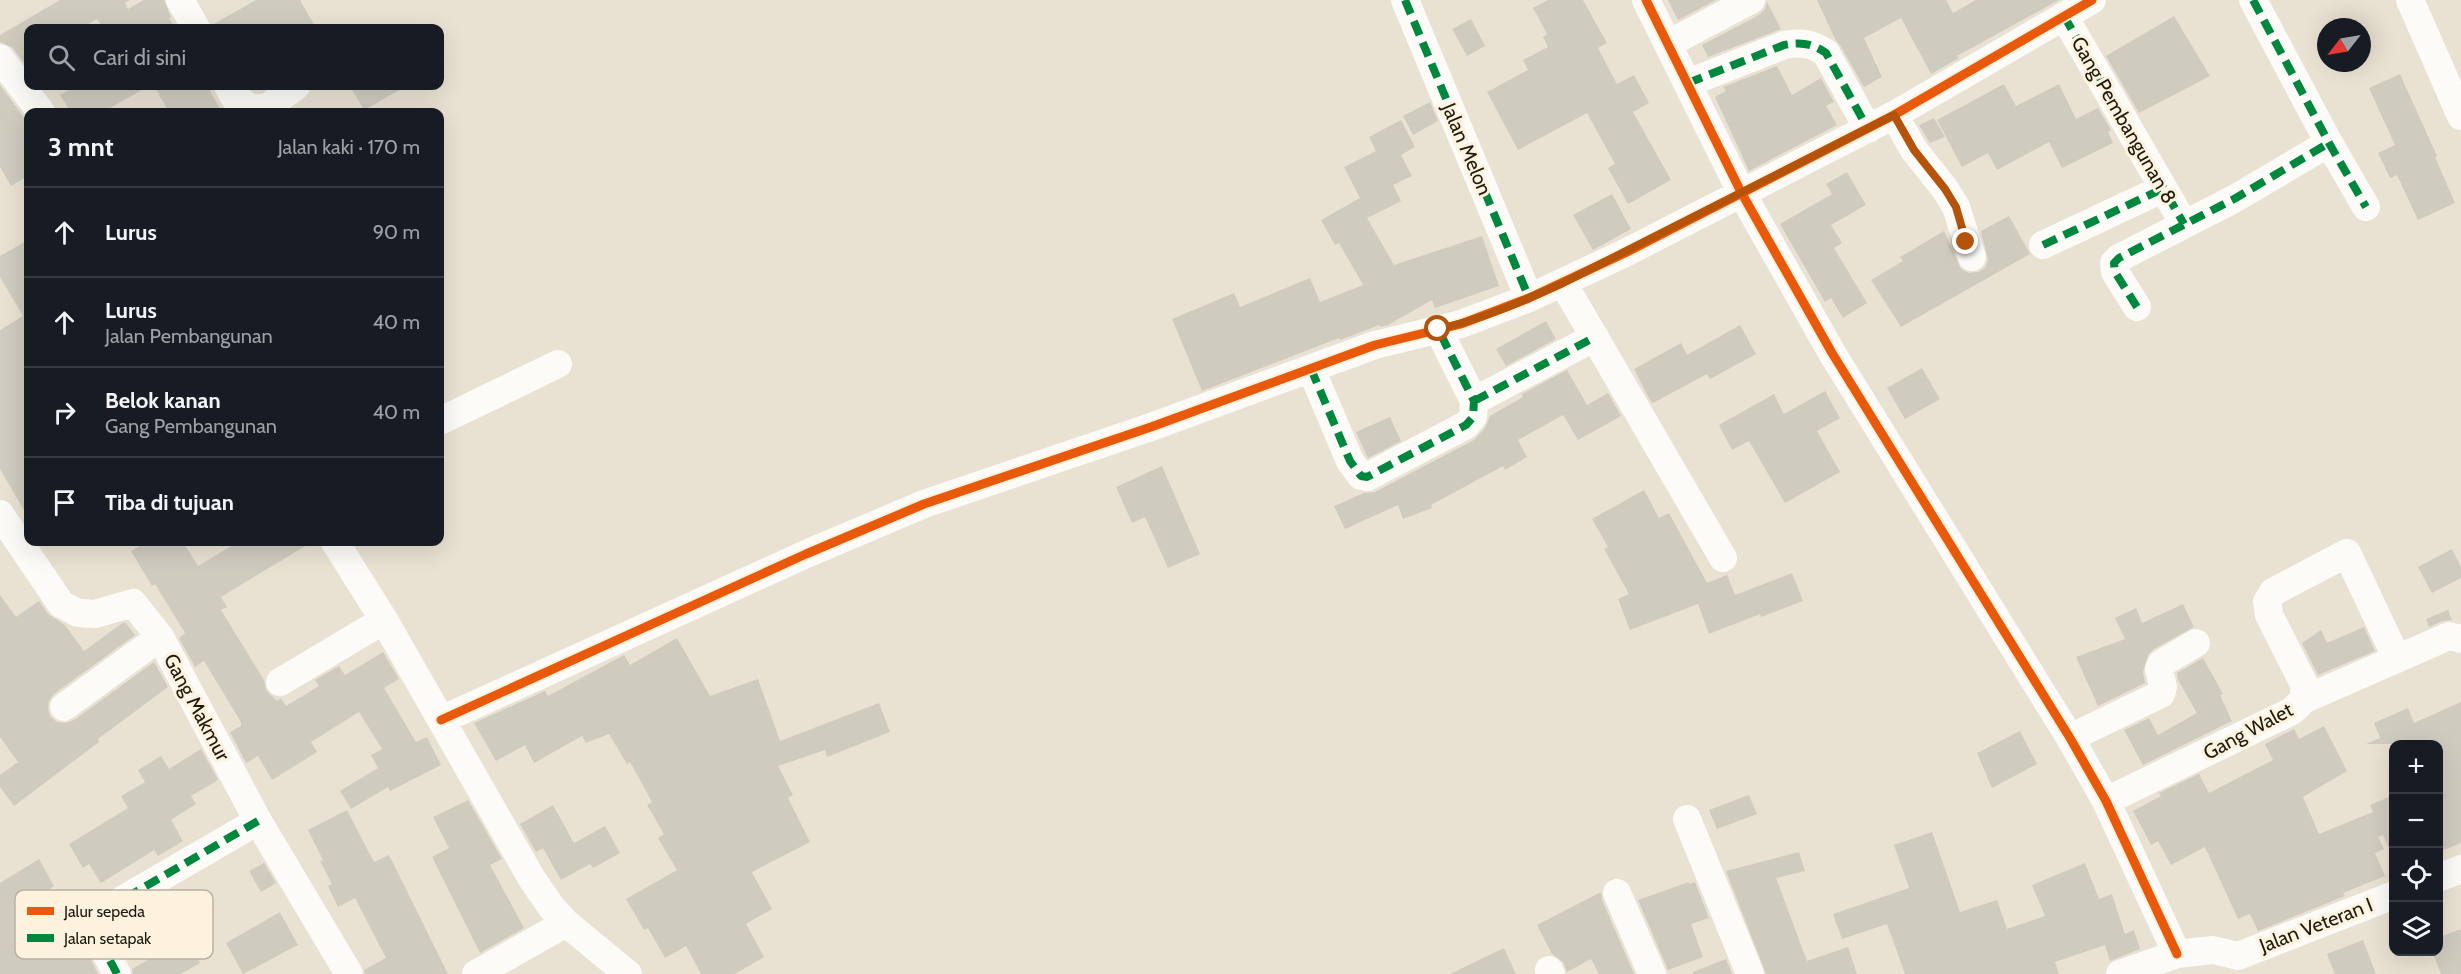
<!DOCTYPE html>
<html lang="id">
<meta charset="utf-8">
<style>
:root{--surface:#171b24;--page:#242831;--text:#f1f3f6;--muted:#9ea1a6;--line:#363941}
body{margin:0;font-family:Cabin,sans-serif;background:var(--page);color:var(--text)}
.controls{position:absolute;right:18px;bottom:18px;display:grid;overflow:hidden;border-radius:12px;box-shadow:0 6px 24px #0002}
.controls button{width:54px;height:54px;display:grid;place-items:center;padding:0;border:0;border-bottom:2px solid var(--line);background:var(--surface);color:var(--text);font:30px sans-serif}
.compass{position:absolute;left:2317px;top:18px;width:54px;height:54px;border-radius:50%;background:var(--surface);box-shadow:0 6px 24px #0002;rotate:239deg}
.stop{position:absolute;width:18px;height:18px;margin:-14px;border:4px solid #b45309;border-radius:50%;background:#fff}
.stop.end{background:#b45309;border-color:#fff;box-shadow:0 2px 6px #0008}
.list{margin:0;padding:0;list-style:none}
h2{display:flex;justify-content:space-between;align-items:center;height:78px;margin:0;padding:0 24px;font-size:26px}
h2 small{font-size:20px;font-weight:400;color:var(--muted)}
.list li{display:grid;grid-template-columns:39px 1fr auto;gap:18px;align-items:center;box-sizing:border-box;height:90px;padding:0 24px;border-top:2px solid var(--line)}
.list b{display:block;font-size:22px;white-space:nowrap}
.list p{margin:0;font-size:20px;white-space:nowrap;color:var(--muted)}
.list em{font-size:20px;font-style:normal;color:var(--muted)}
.icon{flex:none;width:33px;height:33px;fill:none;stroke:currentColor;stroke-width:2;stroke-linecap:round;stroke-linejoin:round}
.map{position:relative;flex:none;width:2461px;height:974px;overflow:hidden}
.search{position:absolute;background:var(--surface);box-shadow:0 6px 24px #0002;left:24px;top:24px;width:420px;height:66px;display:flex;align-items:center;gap:15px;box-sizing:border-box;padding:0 21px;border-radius:12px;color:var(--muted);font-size:22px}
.panel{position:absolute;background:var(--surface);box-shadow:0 6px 24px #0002;left:24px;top:108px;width:420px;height:438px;border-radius:12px}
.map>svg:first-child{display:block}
.building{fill:#d0cbbf}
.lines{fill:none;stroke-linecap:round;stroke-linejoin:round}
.minor{stroke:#fcfbf8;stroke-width:28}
.quiet{stroke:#00873e;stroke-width:8;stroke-dasharray:15 8;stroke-linecap:butt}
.cycleway-casing{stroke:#fdf2dd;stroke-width:13}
.cycleway{stroke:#e8590c;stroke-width:9}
.route{stroke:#b45309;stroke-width:8}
.labels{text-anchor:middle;stroke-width:6;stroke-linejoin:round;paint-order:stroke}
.street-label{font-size:20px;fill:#1e1a10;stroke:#fdf2dd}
.key{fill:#fdf2dd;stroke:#bab1a0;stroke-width:1.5}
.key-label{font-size:16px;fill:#1e1a10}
</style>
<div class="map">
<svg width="2461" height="974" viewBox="0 0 2461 974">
<rect width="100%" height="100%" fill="#e9e2d3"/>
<path class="building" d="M60,0H130L125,3L128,9L144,0H164L171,17L169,18L175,28H94L101,25L97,19L81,28H28V68L13,48L0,42V35Z
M256,0H300L316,28H212V25Z
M1548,0H1583L1607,43L1598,48L1617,84L1634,75L1649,103L1633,112L1671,180L1628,204L1608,168L1615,164L1587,113L1518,150L1487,92L1528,70L1523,60L1548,47L1543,37L1547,34L1533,8Z
M1668,0H1716L1678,20Z
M1817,0H1946L1953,13L1976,0H2059L1957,56L1959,58L1931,74L1901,18L1864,38L1882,77L1864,87L1840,45L1835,39Z
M1767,2L1781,29L1708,57L1702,45L1759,15L1765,9Z
M2174,16L2210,76L2139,113L2106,56Z
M1471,19L1485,46L1467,56L1452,29Z
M1777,66L1792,95L1821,78L1834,102L1826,106L1837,125L1749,171L1715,97L1726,91L1723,87Z
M2400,74L2437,156L2435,157L2455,203L2418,220L2397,175L2390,178L2378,153L2395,145L2369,88Z
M2004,84L2016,106L2059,84L2076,119L2098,108L2111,130L2108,132L2113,143L2062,168L2049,142L1997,170L1988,153L1962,167L1937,120Z
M0,85L28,123V176L11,186L0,167Z
M76,86H149L103,112H71L60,95Z
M154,86H207L222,112H169Z
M350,86H407L364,110Z
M1430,102L1438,121L1413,135L1403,116Z
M1934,118L1945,137L1930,143L1919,125Z
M1401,120L1415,147L1401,155L1412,176L1393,185L1401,201L1367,218L1394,265L1482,236L1499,286L1435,308L1432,300L1388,325L1380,327L1379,325L1340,340L1339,338L1202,391L1172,319L1234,293L1240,307L1310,278L1320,302L1363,285L1339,243L1335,245L1321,220L1360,198L1344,167L1376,151L1369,137Z
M1847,172L1866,205L1831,225L1842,243L1834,248L1867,303L1843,318L1831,298L1825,302L1780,224L1832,194L1826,184Z
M1612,194L1631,229L1593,250L1573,215Z
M2009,216L2030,254L1901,327L1871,280L1903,261L1900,257L1944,231L1961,269L1969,273L1978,272L1985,268L1988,260L1981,231Z
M28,240V517L0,469V330L23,316L0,277V256Z
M1546,321L1556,339L1506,366L1496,349Z
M1740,325L1756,354L1710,379L1707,374L1653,403L1650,400L1634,369L1681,343L1687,355Z
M1922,368L1940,399L1905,419L1887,388Z
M1567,370L1587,405L1608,393L1621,416L1578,440L1563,415L1518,440L1527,457L1505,470L1503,466L1431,505L1432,508L1403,519L1398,505L1345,529L1334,506L1364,493L1375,492L1474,440L1485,428L1490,416L1523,397L1522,394Z
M1825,391L1840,418L1817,431L1840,472L1785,503L1749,441L1732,450L1719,425L1774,394L1784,414Z
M1390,417L1401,441L1368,458L1356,432Z
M1162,466L1200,554L1168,568L1145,517L1132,523L1116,487Z
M1644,490L1659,518L1669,513L1707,583L1727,575L1735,595L1792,573L1803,601L1761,617L1760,614L1709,634L1698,604L1630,630L1618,599L1629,594L1604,549L1608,547L1592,519Z
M147,542H183L198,566L238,542H312L221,597L227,607L221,610L264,680L266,690L277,701L281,698L286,706L319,686L315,680L339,666L345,675L383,652L399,679L384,688L416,742L427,737L441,765L390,791L388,787L351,809L340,791L378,768L371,755L382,749L359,712L311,742L317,752L272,780L258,756L246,763L230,732L241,726V722L204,661L195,667L179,638L185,633L155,584L152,586L131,551Z
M2452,549L2461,567V578L2432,593L2418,567Z
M0,595L16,617L39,601L48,614L65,625L84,651L121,624L125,622L135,635L54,694L49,701L48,709L50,716L57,722L65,723L74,720L154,662L168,687L98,739L99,742L14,806L0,787V775L18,762L0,737Z
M2183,604L2194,627L2154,649L2148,655L2143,672L2145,683L2098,706L2076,657L2125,639L2115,618L2136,608L2142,623Z
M2448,610L2452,620L2442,621L2429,627L2426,619Z
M2364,627L2375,651L2318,675L2302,643L2321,630L2327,643Z
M677,638L710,696L758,679L780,741L879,703L890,732L827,757L825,750L778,766L793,795L788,798L810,842L752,872L772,909L746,924L764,957L735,974H701L686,946L665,958L648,928L644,930L626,899L677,870L658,838L664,834L647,805L652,802L630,762L627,764L609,734L586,743L582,736L534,763L525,745L496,761L474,723L545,691L548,696L624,655L630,665Z
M2203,658L2223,694L2220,695L2232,721L2143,765L2124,730L2149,718L2158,735L2197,713L2178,680L2177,673Z
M2461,702V843L2439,852V744H2366L2380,738L2374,723L2408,708L2414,723Z
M2324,726L2347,771L2303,797L2319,834L2373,812L2370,805L2394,795V860L2383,835L2378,837L2384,849L2375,853L2385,876L2343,893L2345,896L2258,931L2250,914L2238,919L2205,847L2171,865L2158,841L2151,845L2133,811L2161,796L2159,793L2199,774L2209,793L2273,760L2265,744L2294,729L2299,739Z
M2020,731L2037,764L1992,788L1977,753Z
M201,749L218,780L191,796L196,804L171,820L183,841L158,856L154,850L101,883L89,864L83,868L69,844L128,808L121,796L145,782L138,770L161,756L169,769Z
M1749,795L1757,814L1717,829L1709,810Z
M468,800L502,859L490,865L524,928L480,953L432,857L449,848L433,817Z
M553,805L574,843L605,826L620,853L593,868L590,864L561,880L543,848L536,852L520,824Z
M347,810L374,862L389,855L448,974H365L364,970L386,958L355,898L338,907L328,886L332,884L320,861L323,860L308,830Z
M1932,832L1960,912L1997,900L2007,929L2045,916L2032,885L2085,863L2099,899L2112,894L2125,934L2134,930L2140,949L2110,961L2105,945L2055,962L2059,974H1905L1887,924L1842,939L1833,914L1909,888L1894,845Z
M1799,852L1805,871L1776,878L1807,961L1848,947L1857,974H1766L1726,871Z
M39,859L54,886L45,892L70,932L76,928L98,974H0V883Z
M264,863L276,883L261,892L249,871Z
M1689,882V884L1695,882L1709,918L1691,924L1703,957L1668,970L1638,900Z
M1601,892L1602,900L1634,974H1599L1591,959L1567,972L1563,962L1552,954L1537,925Z
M280,912L298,945L243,974L226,943Z
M2461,929V974H2441L2432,951H2439V937Z
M182,933L200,963L181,974H133L132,969L164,950L162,946Z
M2363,940L2376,974H2335L2327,954Z
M1504,948L1516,974H1450Z
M1726,959L1732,974H1693V972Z"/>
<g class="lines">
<path class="minor" d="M180,0L196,28
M1405,0L1529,298
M1646,0L1741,192L1832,353L2070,738L2106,801L2177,954
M2253,0L2329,143L2366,207
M2410,0L2461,116
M2064,16L2184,224
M1668,44L1751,0
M0,58L41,112
M1688,83L1784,45C1800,42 1812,43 1826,53L1868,129
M228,86L234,97L252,109L268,107L296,86
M1894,115L1914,150L1945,189L1956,207L1972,257
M2043,245L2162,189
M1563,283L1723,558
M2137,307L2115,272L2114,263L2119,258L2234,199L2329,143
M1311,369L1350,461L1361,476L1367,477L1466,425L1473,417L1474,401L1438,329
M1474,401L1595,337
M440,421L558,364
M0,514L61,604L78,613L95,614L133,603L160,637L258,821L349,974
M335,542L384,620L532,879L552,908L566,923L628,974
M280,682L384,620
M2303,700L2449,636L2461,639
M64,707L160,637
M441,720L806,554L924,504L1151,427L1375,345L1461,324L1529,298L1625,253L1894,115L2092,0
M2070,738L2161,694L2163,687L2159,669L2162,663L2196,643
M2106,801L2292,711L2303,700L2305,686L2269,615L2267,602L2273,592L2347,553L2397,659
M1687,819L1750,974
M2438,878L2461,869
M1617,893L1652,974
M2238,956L2394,895
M1549,970L1551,974
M117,974C103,945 85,929 115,904L258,821
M476,974L566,923
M2120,974L2177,954L2213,950L2238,956"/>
<path class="quiet" d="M1405,0L1529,298
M2253,0L2329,143L2366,207
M2064,16L2184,224
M1688,83L1784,45C1800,42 1812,43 1826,53L1868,129
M2043,245L2162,189
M2137,307L2115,272L2114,263L2119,258L2234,199L2329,143
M1311,369L1350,461L1361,476L1367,477L1466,425L1473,417L1474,401L1438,329
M1474,401L1595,337
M117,974C103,945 85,929 115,904L258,821"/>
<g class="cycleway-casing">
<path id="cycleway" d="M1646,0L1741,192L1832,353L2070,738L2106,801L2177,954
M441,720L806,554L924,504L1151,427L1375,345L1461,324L1529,298L1625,253L1894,115L2092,0"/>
</g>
<use href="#cycleway" class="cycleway"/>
</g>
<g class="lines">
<path class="route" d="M1438,329C1481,320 1523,301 1563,283L1894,115L1914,150L1945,189L1956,207L1966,242"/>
</g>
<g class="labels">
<g class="street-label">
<text transform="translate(2124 120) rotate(60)" y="7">Gang Pembangunan 8</text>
<text transform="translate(1467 149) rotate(67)" y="7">Jalan Melon</text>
<text transform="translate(197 707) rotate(62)" y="7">Gang Makmur</text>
<text transform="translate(2248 731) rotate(-28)" y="7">Gang Walet</text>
<text transform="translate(2316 925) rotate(-21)" y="7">Jalan Veteran I</text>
</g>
</g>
<rect x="15" y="890" width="198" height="69" rx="9" class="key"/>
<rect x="27" y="907" width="27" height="8" fill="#e8590c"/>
<rect x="27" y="934" width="27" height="8" fill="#00873e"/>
<g class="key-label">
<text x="64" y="917">Jalur sepeda</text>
<text x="64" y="944">Jalan setapak</text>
</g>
</svg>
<div class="controls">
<button>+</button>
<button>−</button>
<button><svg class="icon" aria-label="locate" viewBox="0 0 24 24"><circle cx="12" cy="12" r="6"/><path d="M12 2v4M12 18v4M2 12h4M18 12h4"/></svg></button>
<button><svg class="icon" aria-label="layers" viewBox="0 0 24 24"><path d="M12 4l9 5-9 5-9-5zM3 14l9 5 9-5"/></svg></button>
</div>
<svg class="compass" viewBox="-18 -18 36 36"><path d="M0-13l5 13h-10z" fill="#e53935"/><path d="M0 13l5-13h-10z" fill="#9ea1a6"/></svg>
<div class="stop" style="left:1438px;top:329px"></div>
<div class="stop end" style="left:1966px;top:242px"></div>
<div class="search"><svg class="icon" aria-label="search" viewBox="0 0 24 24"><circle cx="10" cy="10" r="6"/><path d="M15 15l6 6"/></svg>Cari di sini</div>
<section class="panel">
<h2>3 mnt<small>Jalan kaki · 170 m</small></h2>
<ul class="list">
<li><svg class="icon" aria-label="ahead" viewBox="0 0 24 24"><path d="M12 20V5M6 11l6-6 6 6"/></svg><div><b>Lurus</b></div><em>90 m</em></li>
<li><svg class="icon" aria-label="ahead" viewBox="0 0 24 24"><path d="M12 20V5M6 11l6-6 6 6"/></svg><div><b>Lurus</b><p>Jalan Pembangunan</p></div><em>40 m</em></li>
<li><svg class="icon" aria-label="right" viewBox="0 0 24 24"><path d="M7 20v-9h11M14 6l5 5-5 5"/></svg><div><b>Belok kanan</b><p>Gang Pembangunan</p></div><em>40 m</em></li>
<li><svg class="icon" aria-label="arrive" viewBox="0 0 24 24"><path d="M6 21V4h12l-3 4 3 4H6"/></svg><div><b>Tiba di tujuan</b></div></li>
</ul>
</section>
</div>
